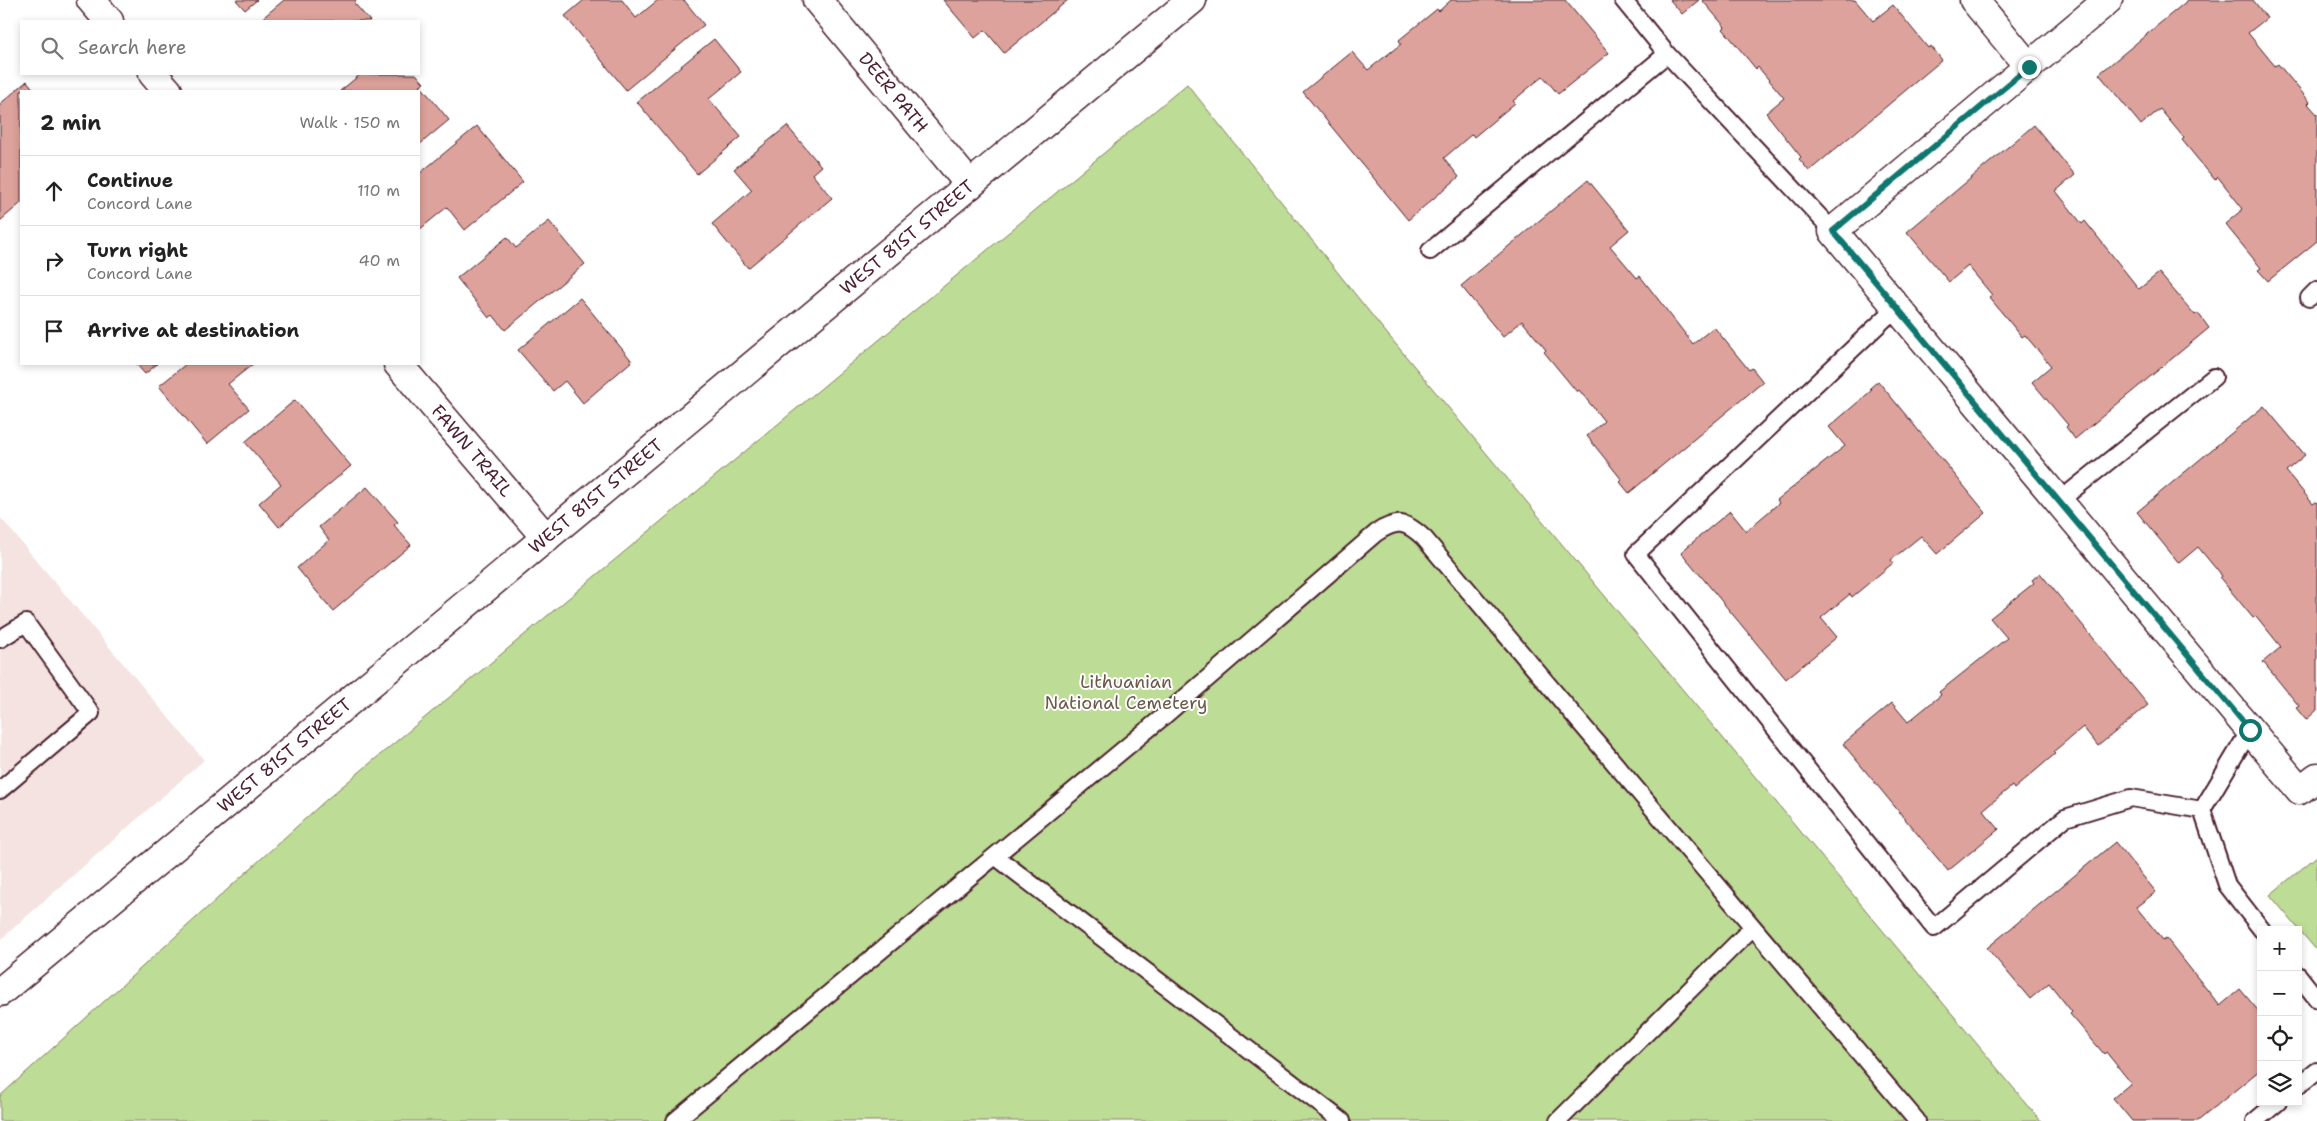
<!DOCTYPE html>
<meta charset="utf-8">
<style>
:root{--surface:#fff;--page:#f6f6f6;--text:#222;--muted:#767676;--line:#e0e0e0}
body{margin:0;font-family:"Shantell Sans",sans-serif;background:var(--page);color:var(--text)}
.controls{position:absolute;right:15px;bottom:15px;display:grid;overflow:hidden;border-radius:0px;box-shadow:0 2px 8px #0003}
.controls button{width:45px;height:45px;display:grid;place-items:center;padding:0;border:0;border-bottom:1px solid var(--line);background:var(--surface);color:var(--text);font:25px sans-serif}
.stop{position:absolute;width:15px;height:15px;margin:-11px;border:4px solid #0f766e;border-radius:50%;background:#fff}
.stop.end{background:#0f766e;border-color:#fff;box-shadow:0 1px 5px #0008}
.list{margin:0;padding:0;list-style:none}
h2{display:flex;justify-content:space-between;align-items:center;height:65px;margin:0;padding:0 20px;font-size:21px}
h2 small{font-size:16px;font-weight:400;color:var(--muted)}
.list li{display:grid;grid-template-columns:32px 1fr auto;gap:15px;align-items:center;box-sizing:border-box;height:70px;padding:0 20px;border-top:1px solid var(--line)}
.list b{display:block;font-size:19px;white-space:nowrap}
.list p{margin:0;font-size:16px;white-space:nowrap;color:var(--muted)}
.list em{font-size:16px;font-style:normal;color:var(--muted)}
.icon{flex:none;width:28px;height:28px;fill:none;stroke:currentColor;stroke-width:2;stroke-linecap:round;stroke-linejoin:round}
.map{position:relative;flex:none;width:2317px;height:1121px;overflow:hidden}
.search{position:absolute;background:var(--surface);box-shadow:0 2px 8px #0003;left:20px;top:20px;width:400px;height:55px;display:flex;align-items:center;gap:12px;box-sizing:border-box;padding:0 18px;border-radius:0px;color:var(--muted);font-size:19px}
.panel{position:absolute;background:var(--surface);box-shadow:0 2px 8px #0003;left:20px;top:90px;width:400px;height:275px;border-radius:0px}
.map>svg:first-child{display:block}
.built{fill:#f4e3e1}
.green{fill:#bddc95;stroke:#847e60}
.building{fill:#dca29b;stroke:#4a1f2b}
.lines{fill:none;stroke-linecap:round;stroke-linejoin:round}
.lane-casing{stroke:#4a1f2b;stroke-width:20}
.street-casing{stroke:#4a1f2b;stroke-width:31}
.lane{stroke:#fff;stroke-width:16}
.street{stroke:#fff;stroke-width:28}
.route{stroke:#0f766e;stroke-width:6}
.labels{text-anchor:middle;stroke-width:4;stroke-linejoin:round;paint-order:stroke}
.street-label{font-size:18px;fill:#4a1f2b;stroke:#fff}
.park-label{font-size:18px;fill:#6c584b;stroke:#fff}
</style>
<div class="map">
<svg width="2317" height="1121" viewBox="0 0 2317 1121">
<rect width="100%" height="100%" fill="#fff"/>
<filter id="ink" filterUnits="userSpaceOnUse"><feTurbulence type="fractalNoise" baseFrequency=".02" numOctaves="2"/><feDisplacementMap in="SourceGraphic" scale="10" xChannelSelector="R" yChannelSelector="G"/><feConvolveMatrix kernelMatrix="1 2 1 2 8 2 1 2 1" color-interpolation-filters="sRGB"/></filter>
<g filter="url(#ink)">
<path class="built" d="M0,517L204,760L0,940Z"/>
<path class="green" d="M1187,84L1379,324L2041,1121H0V1096L327,799Z
M2317,856V951L2270,895Z"/>
<path class="building" d="M236,0H257L245,10Z
M284,0H357L354,3L370,21H259Z
M584,0H622L636,18L658,0H684L704,25L626,90L565,16Z
M943,0H1068L1004,53L985,30L975,38Z
M1451,0H1565L1609,53L1558,94L1543,76L1513,101L1515,103L1474,137L1472,134L1444,158L1459,177L1408,220L1303,92L1352,52L1368,70L1401,44L1399,40L1437,9L1439,11Z
M1670,0H1699L1682,14Z
M1702,0H1855L1873,21L1893,5L1928,48L1931,46L1942,60L1809,171L1799,159L1801,157L1766,113L1784,98L1758,67L1756,69L1723,29L1725,27Z
M2188,0H2253L2267,18L2248,33L2275,66L2278,64L2310,102L2308,104L2317,114V241L2268,281L2258,270L2261,268L2225,224L2243,209L2218,177L2215,180L2182,140L2184,138L2160,109L2141,125L2099,74Z
M714,39L741,72L709,99L741,137L697,174L637,102Z
M361,74H416L424,83L420,85L449,120L419,145V91H340Z
M27,81L35,91H21V203L0,221V104Z
M2034,125L2075,175L2056,191L2082,224L2085,221L2139,289L2159,273L2195,315L2198,313L2209,328L2075,439L2066,427L2068,425L2032,382L2051,366L2025,335L2022,337L1989,297L1992,295L1968,266L1949,282L1907,232Z
M477,126L523,182L465,230L447,207L419,230V174Z
M787,126L821,166L812,174L832,198L748,268L712,224L752,190L734,169Z
M1588,180L1629,230L1610,246L1637,278L1640,276L1693,344L1714,327L1749,370L1752,368L1763,382L1629,493L1620,482L1622,480L1587,436L1604,421L1579,390L1577,392L1544,352L1546,350L1522,321L1503,337L1461,286Z
M549,221L585,264L505,330L493,315L489,318L457,278L507,237L516,248Z
M580,298L632,361L583,403L565,381L553,391L518,350Z
M136,364H157L145,374Z
M186,364H253L228,384L249,409L207,444L159,386Z
M1878,381L1986,513L1937,554L1921,536L1891,560L1893,563L1852,597L1850,594L1821,618L1837,637L1786,679L1681,552L1730,511L1746,531L1779,503L1777,500L1845,446L1829,427L1872,390L1870,388Z
M295,400L351,466L279,527L259,503L281,484L245,442Z
M2264,406L2305,455L2286,471L2313,504L2316,502L2317,503V710L2306,720L2296,708L2299,706L2263,662L2281,647L2256,616L2253,618L2220,578L2222,576L2198,547L2179,563L2137,512Z
M367,487L398,522L394,525L411,545L333,611L297,568L329,540L319,527Z
M2040,573L2148,705L2098,746L2083,727L2053,752L2055,754L2014,789L2012,786L1983,810L1999,829L1948,871L1843,744L1892,703L1908,722L1941,695L1939,692L2007,638L1990,618L2034,583L2032,580Z
M2115,842L2156,892L2136,907L2163,940L2166,938L2220,1006L2240,989L2261,1014V1069L2198,1121H2132L2113,1098L2131,1083L2106,1052L2104,1054L2070,1014L2072,1012L2049,983L2030,999L1987,948Z"/>
<g class="lines">
<g class="lane-casing">
<path id="lane" d="M1623,0L1667,54L1833,231
M1430,251L1667,54
M2309,298L2317,290
M1897,307L1636,554L1934,928L2065,818L2131,798L2202,810
M2059,501L2214,377
M0,639L26,623L91,713L0,790
M2250,730L2202,810L2227,885L2262,930
M995,856L1342,1121
M2298,975L2317,999
M2298,1086L2317,1071
M675,1121L1164,716L1376,533C1397,519 1406,521 1424,538L1917,1121
M1558,1121L1753,927
M2255,1121L2278,1102"/>
</g>
<g class="street-casing">
<g id="street">
<path d="M91,0L109,21"/>
<path id="s1" d="M817,0L970,185"/>
<path d="M1974,0L2029,67"/>
<path d="M2108,0L1833,231L2300,790L2317,777"/>
<path d="M153,74L168,91"/>
<path id="s2" d="M398,364L546,538"/>
<path id="s3" d="M0,992L1192,0"/>
</g>
</g>
<use href="#lane" class="lane"/>
<use href="#street" class="street"/>
</g>
</g>
<g class="lines" filter="url(#ink)">
<path class="route" d="M2029,67L1833,231L2250,730"/>
</g>
<g class="labels">
<g class="street-label">
<text dy="6" stroke="none"><textPath href="#s1" startOffset="120">DEER PATH</textPath></text>
<text dy="6" stroke="none"><textPath href="#s3" startOffset="1180">WEST 81ST STREET</textPath></text>
<text dy="6" stroke="none"><textPath href="#s2" startOffset="114">FAWN TRAIL</textPath></text>
<text dy="6" stroke="none"><textPath href="#s3" startOffset="775">WEST 81ST STREET</textPath></text>
<text dy="6" stroke="none"><textPath href="#s3" startOffset="370">WEST 81ST STREET</textPath></text>
</g>
<g class="park-label">
<text x="1126" y="688">Lithuanian<tspan x="1126" dy="21">National Cemetery</tspan></text>
</g>
</g>
</svg>
<div class="controls">
<button>+</button>
<button>−</button>
<button><svg class="icon" aria-label="locate" viewBox="0 0 24 24"><circle cx="12" cy="12" r="6"/><path d="M12 2v4M12 18v4M2 12h4M18 12h4"/></svg></button>
<button><svg class="icon" aria-label="layers" viewBox="0 0 24 24"><path d="M12 4l9 5-9 5-9-5zM3 14l9 5 9-5"/></svg></button>
</div>
<div class="stop" style="left:2250px;top:730px"></div>
<div class="stop end" style="left:2029px;top:67px"></div>
<div class="search"><svg class="icon" aria-label="search" viewBox="0 0 24 24"><circle cx="10" cy="10" r="6"/><path d="M15 15l6 6"/></svg>Search here</div>
<section class="panel">
<h2>2 min<small>Walk · 150 m</small></h2>
<ul class="list">
<li><svg class="icon" aria-label="ahead" viewBox="0 0 24 24"><path d="M12 20V5M6 11l6-6 6 6"/></svg><div><b>Continue</b><p>Concord Lane</p></div><em>110 m</em></li>
<li><svg class="icon" aria-label="right" viewBox="0 0 24 24"><path d="M7 20v-9h11M14 6l5 5-5 5"/></svg><div><b>Turn right</b><p>Concord Lane</p></div><em>40 m</em></li>
<li><svg class="icon" aria-label="arrive" viewBox="0 0 24 24"><path d="M6 21V4h12l-3 4 3 4H6"/></svg><div><b>Arrive at destination</b></div></li>
</ul>
</section>
</div>
